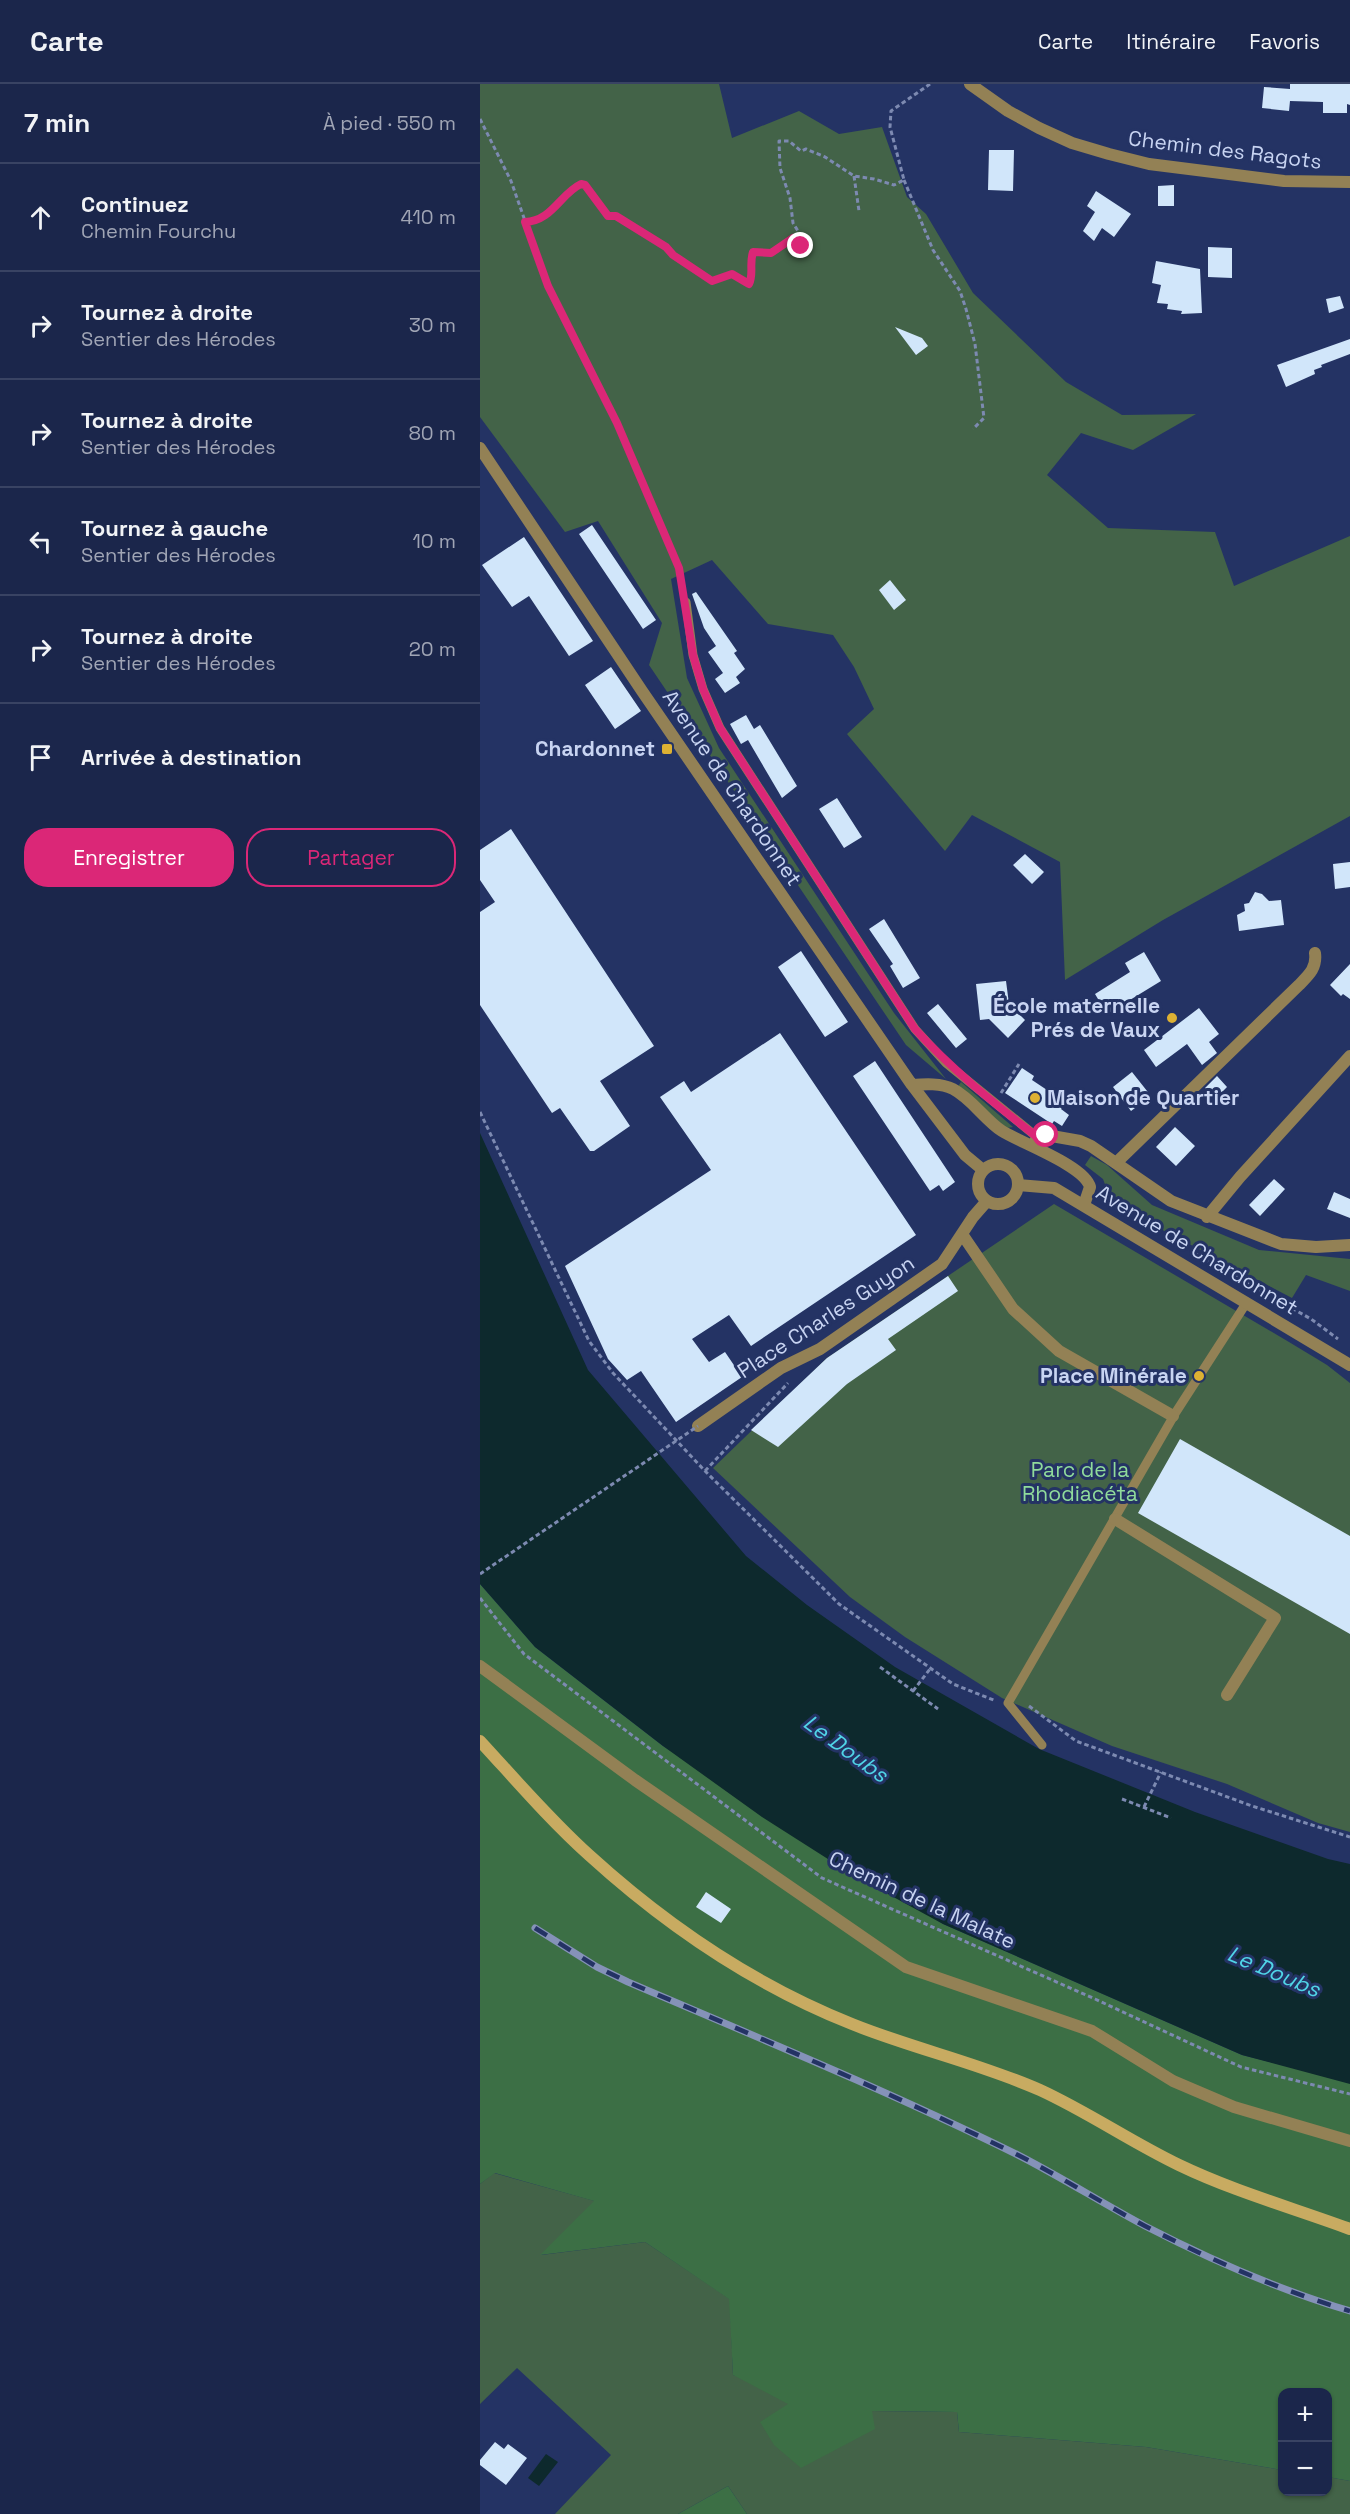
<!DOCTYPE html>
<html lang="fr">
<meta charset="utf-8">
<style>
:root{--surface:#1b264b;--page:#242e52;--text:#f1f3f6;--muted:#a0a5b5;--line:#394363;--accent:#db2777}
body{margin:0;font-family:"Space Grotesk",sans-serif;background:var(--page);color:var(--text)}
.controls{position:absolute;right:18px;bottom:18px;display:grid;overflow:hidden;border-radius:12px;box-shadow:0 2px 4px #0004}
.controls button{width:54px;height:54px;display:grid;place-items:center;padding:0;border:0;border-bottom:2px solid var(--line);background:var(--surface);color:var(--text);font:30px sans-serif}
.stop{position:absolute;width:18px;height:18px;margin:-14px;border:4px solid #db2777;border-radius:50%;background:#fff}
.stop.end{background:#db2777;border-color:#fff;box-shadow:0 2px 6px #0008}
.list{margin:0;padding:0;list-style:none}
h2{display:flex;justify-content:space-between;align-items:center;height:78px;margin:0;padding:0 24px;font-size:26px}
h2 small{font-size:20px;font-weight:400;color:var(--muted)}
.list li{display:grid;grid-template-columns:39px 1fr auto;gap:18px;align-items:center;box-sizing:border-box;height:108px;padding:0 24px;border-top:2px solid var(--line)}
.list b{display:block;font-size:22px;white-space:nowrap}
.list p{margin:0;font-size:20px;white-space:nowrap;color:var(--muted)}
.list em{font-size:20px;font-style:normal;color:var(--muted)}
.actions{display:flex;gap:12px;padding:18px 24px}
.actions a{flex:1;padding:14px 0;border:2px solid var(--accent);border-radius:24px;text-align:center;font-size:21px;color:var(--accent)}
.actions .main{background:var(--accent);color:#fff}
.icon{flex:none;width:33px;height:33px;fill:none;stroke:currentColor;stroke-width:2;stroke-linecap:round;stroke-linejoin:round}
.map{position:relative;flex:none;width:870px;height:2430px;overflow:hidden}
header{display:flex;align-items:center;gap:36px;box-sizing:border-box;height:84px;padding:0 30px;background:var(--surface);border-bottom:2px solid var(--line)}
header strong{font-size:28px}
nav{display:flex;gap:33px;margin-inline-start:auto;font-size:21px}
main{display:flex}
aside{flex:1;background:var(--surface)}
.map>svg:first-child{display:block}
.green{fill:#436348}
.forest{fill:#3c6f45}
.water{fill:#0d292d}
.building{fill:#d1e6fa}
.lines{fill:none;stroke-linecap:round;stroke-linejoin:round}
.path{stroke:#7d8ab1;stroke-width:3;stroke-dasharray:4.5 3;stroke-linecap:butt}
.lane{stroke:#938155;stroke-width:9}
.street{stroke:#938155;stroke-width:12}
.secondary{stroke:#c8ab61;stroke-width:12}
.rail-casing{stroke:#8592b8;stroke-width:7}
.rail{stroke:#243364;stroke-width:4.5;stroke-dasharray:14;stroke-linecap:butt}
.path-bridge{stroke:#7d8ab1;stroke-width:3;stroke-dasharray:4.5 3;stroke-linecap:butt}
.route{stroke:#db2777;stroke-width:8}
.poi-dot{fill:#ddb133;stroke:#243364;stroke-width:2}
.labels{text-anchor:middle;stroke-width:6;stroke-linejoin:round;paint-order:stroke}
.street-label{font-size:21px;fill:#c8d4f2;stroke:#243364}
.poi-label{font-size:21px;font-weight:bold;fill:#c8d4f2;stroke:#243364;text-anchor:end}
.park-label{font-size:21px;fill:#90db9b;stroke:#243364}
.water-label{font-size:22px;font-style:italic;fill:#50d4e7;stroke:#243364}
</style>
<header>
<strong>Carte</strong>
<nav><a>Carte</a><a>Itinéraire</a><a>Favoris</a></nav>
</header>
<main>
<aside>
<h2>7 min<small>À pied · 550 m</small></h2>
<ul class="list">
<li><svg class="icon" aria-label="ahead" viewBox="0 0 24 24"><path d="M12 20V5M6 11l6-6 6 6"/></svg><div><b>Continuez</b><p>Chemin Fourchu</p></div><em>410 m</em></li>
<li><svg class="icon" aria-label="right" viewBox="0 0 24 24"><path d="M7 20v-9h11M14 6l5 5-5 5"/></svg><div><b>Tournez à droite</b><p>Sentier des Hérodes</p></div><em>30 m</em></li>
<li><svg class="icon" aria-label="right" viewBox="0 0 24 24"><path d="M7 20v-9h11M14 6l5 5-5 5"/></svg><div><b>Tournez à droite</b><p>Sentier des Hérodes</p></div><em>80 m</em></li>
<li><svg class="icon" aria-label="left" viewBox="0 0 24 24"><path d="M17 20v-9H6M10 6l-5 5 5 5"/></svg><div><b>Tournez à gauche</b><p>Sentier des Hérodes</p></div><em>10 m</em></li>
<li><svg class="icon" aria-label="right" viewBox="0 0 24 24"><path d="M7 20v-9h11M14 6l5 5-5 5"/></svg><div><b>Tournez à droite</b><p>Sentier des Hérodes</p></div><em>20 m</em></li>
<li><svg class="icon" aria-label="arrive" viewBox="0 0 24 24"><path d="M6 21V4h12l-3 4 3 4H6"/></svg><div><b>Arrivée à destination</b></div></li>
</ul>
<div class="actions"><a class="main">Enregistrer</a><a>Partager</a></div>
</aside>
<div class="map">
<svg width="870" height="2430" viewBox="0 0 870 2430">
<rect width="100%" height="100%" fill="#243364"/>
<path class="green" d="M0,0H239L252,54L319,27L359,50L402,43L427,113L446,130L493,209L586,298L642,331L716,330L653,366L601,349L567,391L628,444L735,448L754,502L870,452V732L683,836L585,896L580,778L492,731L465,767L367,650L394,625L374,583L353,551L288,540L232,476L191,495L207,594L239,664L414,929L466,995L426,961L169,581L182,539L118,437L85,448L0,333Z
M481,998L533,1043L527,1044L477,1004Z
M611,1072L627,1081L672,1121L779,1166L870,1175V1207L826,1191L812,1214L673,1141L629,1111L623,1095L605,1081Z
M574,1120L809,1258L847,1281L870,1299V1748L838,1739L747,1700L632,1662L522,1614L425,1553L370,1513L233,1384L347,1274Z
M14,2089L115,2117L61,2171L165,2158L250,2215L253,2291L392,2327L477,2328L479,2348L666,2363L802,2386V2408H848V2393L870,2397V2430H267L248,2402L198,2430H75L131,2371L37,2284L0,2320V2100Z"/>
<path class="forest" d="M0,1500L55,1563L183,1662L463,1840L762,1971L870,1998V2397L848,2393V2308H802V2386L666,2363L479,2348L477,2328L392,2327L395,2345L321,2384L294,2361L280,2338L308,2320L253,2291L249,2215L165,2158L60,2171L114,2117L15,2089L0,2100Z
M248,2402L267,2430H198Z"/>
<path class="water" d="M0,1049L108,1286L266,1472L327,1521L415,1583L559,1665L715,1728L848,1775L870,1780V2000L762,1971L463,1840L373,1791L282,1733L183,1662L55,1563L0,1500Z
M66,2370L78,2378L59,2402L48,2394Z"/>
<path class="building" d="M810,0H870V21L867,20V29H843V18L810,17L809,27L782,24L784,3L810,5Z
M509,66H534L533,107L508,106Z
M694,101V122H678V102Z
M616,107L651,130L634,153L622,144L614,157L603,147L615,128L607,122Z
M728,163L752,164V194L728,193Z
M676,177L720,185L722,229L701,230L702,227L687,225L688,220L677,219L681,201L672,199Z
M860,212L864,224L849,229L846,215Z
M415,243L442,254L448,262L436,271Z
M870,255V270L841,281L842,283L834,286L835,290L806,303L797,281Z
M112,441L176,536L163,545L99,450Z
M44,453L113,557L89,572L49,512L32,523L2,481Z
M410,496L426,516L414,526L399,506Z
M216,508L257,567L254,569L265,585L256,593L260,599L245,609L235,595L243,589L228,568L236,562L224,544L212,510Z
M131,583L161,627L135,645L105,601Z
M266,631L274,645L280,641L317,702L302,714L268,656L261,660L250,640Z
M357,714L382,753L364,764L339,725Z
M31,745L174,962L120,997L150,1042L114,1067H110L80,1024L72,1029L0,921V828L15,818L0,796V766Z
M545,770L564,788L552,800L533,781Z
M870,778V803L855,805L853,780Z
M775,808L782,810L789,817L801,816L804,841L759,847L757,831L765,827L764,820L769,819Z
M404,835L440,894L423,904L410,882L413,880L389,845Z
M321,867L368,938L345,953L298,883Z
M664,868L681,897L627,930L615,910L650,888L645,879Z
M870,880V915L863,910L861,912L850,901Z
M526,897L529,920L545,936L528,954L509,935L500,936L496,900Z
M458,920L487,955L476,964L447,929Z
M719,924L739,950L729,958L737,969L722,981L707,960L676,983L664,966Z
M300,949L436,1151L271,1262L249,1231L212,1255L229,1278L245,1268L262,1293L196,1338L161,1287L147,1296L128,1275L85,1182L231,1086L180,1013L204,997L211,1008Z
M395,977L475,1098L463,1107L459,1101L450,1107L373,992Z
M542,984L554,992L552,996L585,1018L581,1025L589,1031L582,1042L574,1037L572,1040L525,1009Z
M652,988L671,1012L651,1027L633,1003Z
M737,992L747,1003L735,1015L725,1004Z
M695,1043L715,1062L696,1082L676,1063Z
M794,1095L805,1105L780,1132L769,1121Z
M854,1108L870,1115V1134L847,1125Z
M468,1192L478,1207L408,1255L416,1266L367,1300L298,1363L271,1346L347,1274Z
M700,1355L870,1452V1550L658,1429Z
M226,1808L251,1825L241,1839L216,1823Z
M15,2358L24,2365L28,2360L47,2374L26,2401L0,2381V2376Z"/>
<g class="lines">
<path class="path" d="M0,35L31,97L68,202L137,339L199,484L204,506
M374,92L379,127
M424,96L453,166L480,207L486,225L495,260L504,334L493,345
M45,138C75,137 87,97 105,101L128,132L136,133L187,163L193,171L232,197L252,190L269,200C274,190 269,180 273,168L291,169L313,154L321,162L323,155L313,139L310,114L300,84L299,57H309L321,67L326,65L345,73L374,92L394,95L414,101L424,96L410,43L411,27L450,0
M521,1009L539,980
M0,1028L109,1257L133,1289L225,1387L359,1520L473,1600L516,1617
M714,1169L831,1235L858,1255
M225,1387L308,1299
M0,1514L44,1570L342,1794L615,1915L761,1983L870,2010
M400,1583L458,1625
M433,1607L450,1585
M549,1622L596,1657L772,1722L870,1753
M642,1715L691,1734
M664,1723L681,1688"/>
<path class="lane" d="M206,518L213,571L223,605L240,644L435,945L466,979L557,1053
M562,1661L528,1619L696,1328L767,1218"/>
<path class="street" d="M490,0L528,27L559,44L592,59L629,70L669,80L804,97L870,98
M0,364L162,607L432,1001L485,1071L503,1086
M432,1001C445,1000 461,999 473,1005C492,1015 505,1036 522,1047C541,1059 605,1082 610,1103L604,1121
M554,1061L557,1053L566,1051L600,1057L611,1062L691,1117L801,1160L836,1163L870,1161
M637,1078L819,901C829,891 837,884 835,869
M498 1100a20 20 0 1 1 40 0a20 20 0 1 1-40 0Z
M538,1101L574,1104L870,1281
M727,1133L760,1093L870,972
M482,1150L533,1225L579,1267L693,1332
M218,1342L301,1284L340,1265L462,1180L493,1133L507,1117
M635,1435L795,1534L747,1611
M0,1582L155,1696L426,1883L612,1947L693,1997L754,2023L870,2057"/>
<path class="secondary" d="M0,1657C35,1695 70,1736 109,1771C187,1842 274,1901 372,1940C434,1965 499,1979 560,2006C608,2028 651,2058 699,2081C753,2107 813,2124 870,2145"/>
<g class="rail-casing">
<path id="rail" d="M55,1844L117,1883L148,1898C279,1954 410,2008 538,2071C581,2093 622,2119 665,2142C731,2176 799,2206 870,2227"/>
</g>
<use href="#rail" class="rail"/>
<path class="path-bridge" d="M0,1490L218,1342"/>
</g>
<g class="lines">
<path class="route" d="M321,162L313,154L291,169L273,168C269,180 274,190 269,200L252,190L232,197L193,171L186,163L136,132H128L105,101L101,100C80,110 72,137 45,138L68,202L137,339L199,484L213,571L223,605L240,644L435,945C472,986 514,1019 557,1053L566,1051"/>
</g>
<g class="poi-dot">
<rect x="181" y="659" width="12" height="12" rx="3"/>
<circle cx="692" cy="934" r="6"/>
<circle cx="555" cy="1014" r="6"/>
<circle cx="719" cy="1292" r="6"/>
</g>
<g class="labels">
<g class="street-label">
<text transform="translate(745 66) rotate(7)" y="7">Chemin des Ragots</text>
<text transform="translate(252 704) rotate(56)" y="7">Avenue de Chardonnet</text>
<text transform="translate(717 1166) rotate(31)" y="7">Avenue de Chardonnet</text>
<text transform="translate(346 1233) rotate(-33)" y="7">Place Charles Guyon</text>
<text transform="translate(442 1816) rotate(25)" y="7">Chemin de la Malate</text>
</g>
<g class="poi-label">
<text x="175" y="672">Chardonnet</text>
<text x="680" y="929">École maternelle<tspan x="680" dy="24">Prés de Vaux</tspan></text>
<text x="567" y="1021" text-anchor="start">Maison de Quartier</text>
<text x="707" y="1299">Place Minérale</text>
</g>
<g class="park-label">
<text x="600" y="1393">Parc de la<tspan x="600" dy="24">Rhodiacéta</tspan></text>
</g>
<g class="water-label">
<text transform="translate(366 1664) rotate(36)" y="8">Le Doubs</text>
<text transform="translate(794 1887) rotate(23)" y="8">Le Doubs</text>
</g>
</g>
</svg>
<div class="controls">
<button>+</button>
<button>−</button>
</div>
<div class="stop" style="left:566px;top:1051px"></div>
<div class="stop end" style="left:321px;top:162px"></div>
</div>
</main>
